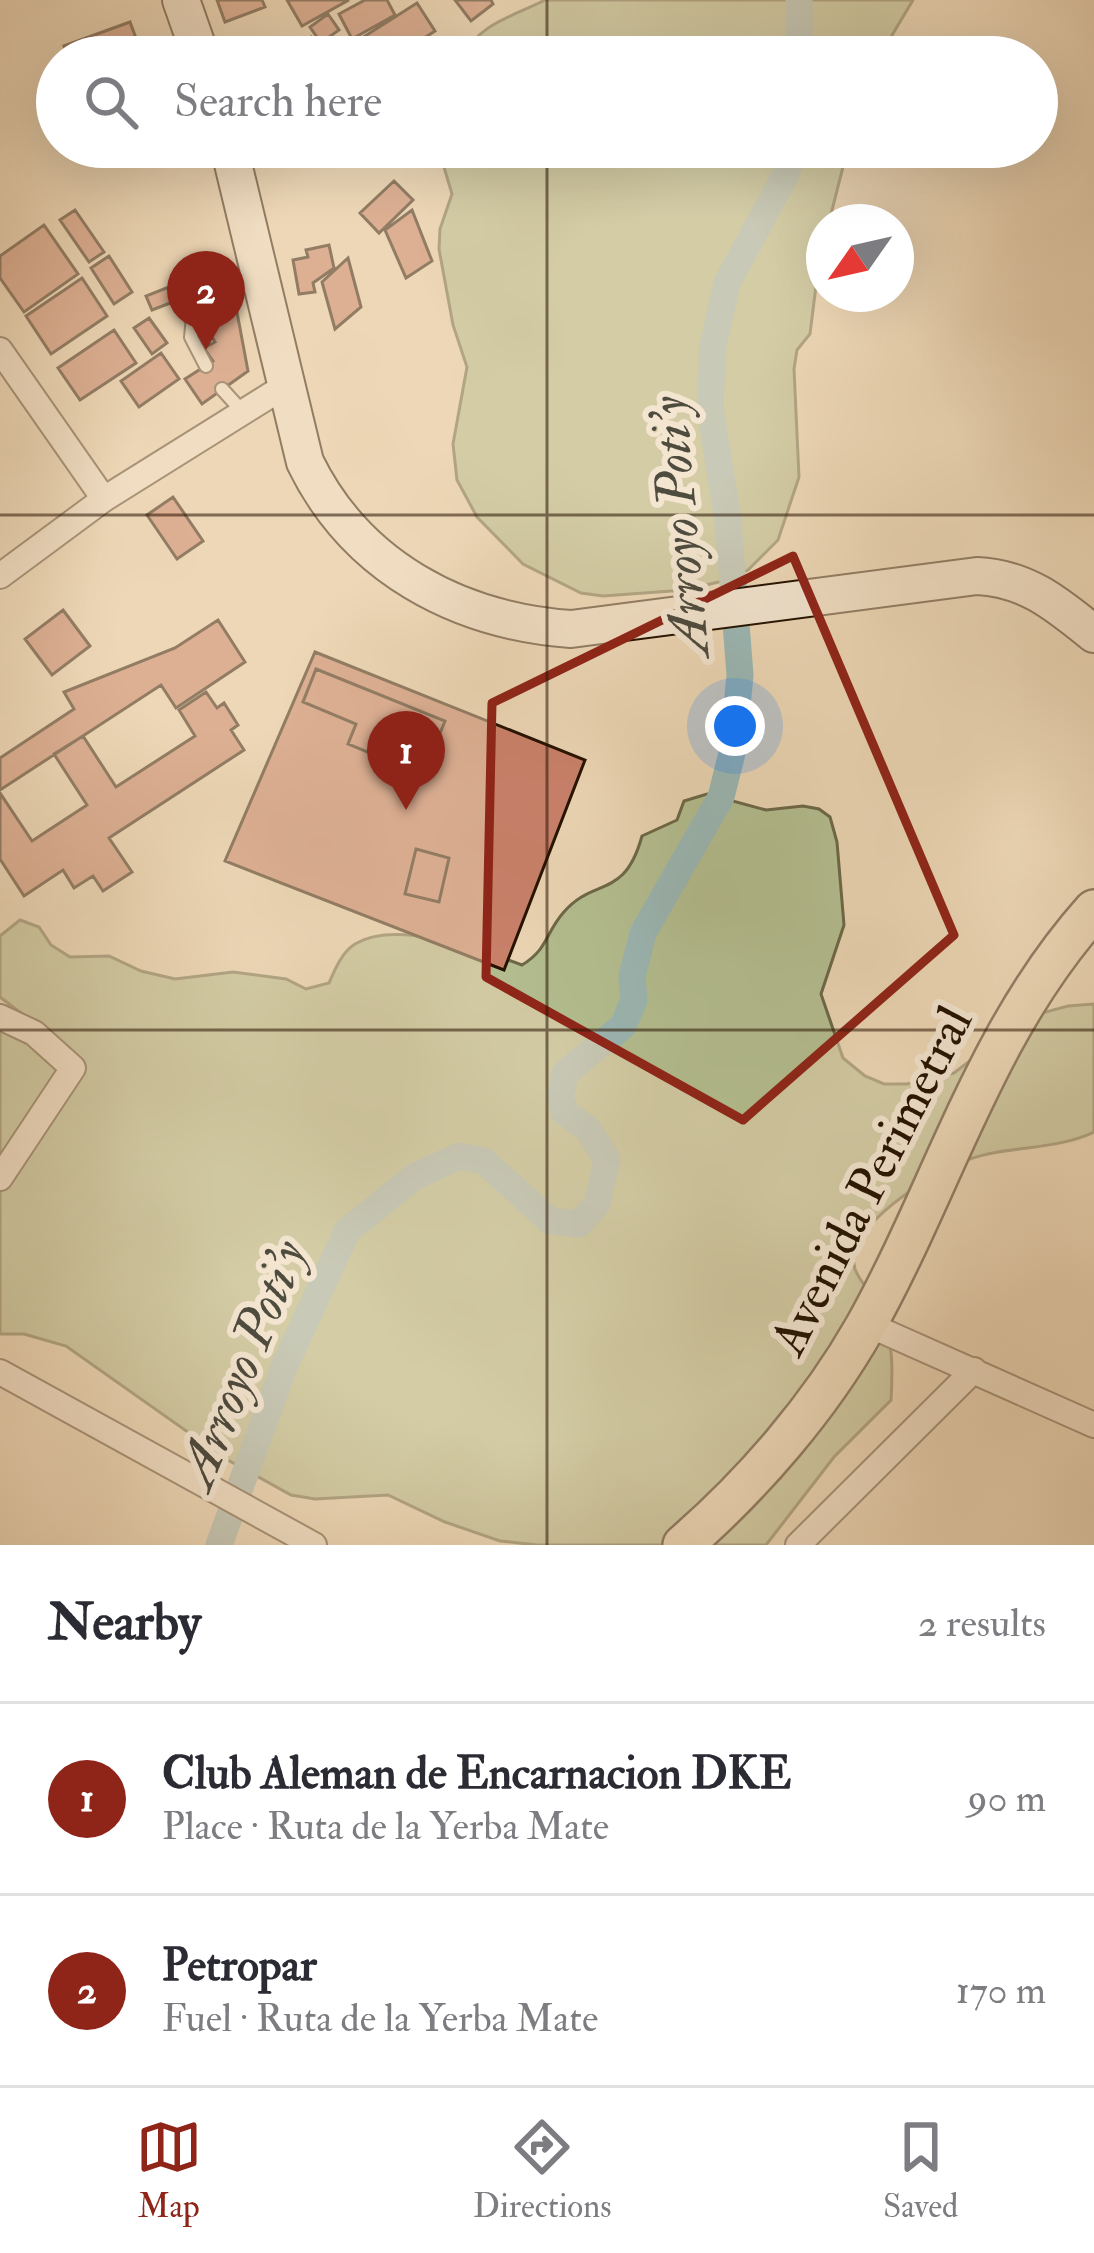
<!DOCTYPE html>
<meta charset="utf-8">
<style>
:root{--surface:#fff;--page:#f2f2f3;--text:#2b2b33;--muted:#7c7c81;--line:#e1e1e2;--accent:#8f2418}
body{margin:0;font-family:"IM FELL Double Pica",serif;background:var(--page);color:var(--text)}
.compass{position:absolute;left:806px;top:204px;width:108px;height:108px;border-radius:50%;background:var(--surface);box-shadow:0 12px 48px #0002;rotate:236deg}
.you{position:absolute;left:735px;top:726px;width:42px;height:42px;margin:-30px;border:9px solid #fff;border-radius:50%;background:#1a73e8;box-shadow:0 0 0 18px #1a73e833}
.badge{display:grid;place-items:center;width:78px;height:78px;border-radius:50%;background:var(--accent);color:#fff;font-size:39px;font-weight:700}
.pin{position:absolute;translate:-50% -99px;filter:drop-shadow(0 3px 6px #0008)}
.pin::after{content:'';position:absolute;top:63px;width:42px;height:36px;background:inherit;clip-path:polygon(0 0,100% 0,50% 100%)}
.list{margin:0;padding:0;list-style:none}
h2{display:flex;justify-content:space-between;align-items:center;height:156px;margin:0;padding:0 48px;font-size:51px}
h2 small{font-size:39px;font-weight:400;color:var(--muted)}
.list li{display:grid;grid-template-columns:78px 1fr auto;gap:36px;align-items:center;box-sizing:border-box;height:192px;padding:0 48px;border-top:3px solid var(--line)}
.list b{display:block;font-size:45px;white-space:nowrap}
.list p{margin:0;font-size:39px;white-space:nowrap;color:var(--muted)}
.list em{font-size:39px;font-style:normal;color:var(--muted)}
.icon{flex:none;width:66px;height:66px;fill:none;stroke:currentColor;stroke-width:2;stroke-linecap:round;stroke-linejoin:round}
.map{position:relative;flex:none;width:1094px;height:1545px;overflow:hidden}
.search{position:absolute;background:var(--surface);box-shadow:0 12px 48px #0002;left:36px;right:36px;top:36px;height:132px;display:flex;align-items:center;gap:30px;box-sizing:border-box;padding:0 42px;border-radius:66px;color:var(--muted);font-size:45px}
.sheet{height:540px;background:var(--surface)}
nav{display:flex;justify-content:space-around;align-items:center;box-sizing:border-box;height:168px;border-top:3px solid var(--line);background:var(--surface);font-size:33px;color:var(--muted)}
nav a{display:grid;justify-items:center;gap:6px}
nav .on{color:var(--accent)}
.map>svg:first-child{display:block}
.green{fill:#b4bf91;stroke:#6c6848;stroke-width:3}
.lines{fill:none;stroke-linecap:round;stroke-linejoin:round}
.canal{stroke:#9bb8b5;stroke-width:27}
.building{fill:#ca816b;stroke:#241100;stroke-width:3}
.service-casing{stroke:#56422e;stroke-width:16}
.minor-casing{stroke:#56422e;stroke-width:28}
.secondary-casing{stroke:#241100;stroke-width:40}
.primary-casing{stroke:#241100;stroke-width:44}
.service{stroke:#f3e5d0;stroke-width:12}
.minor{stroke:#f3e5d0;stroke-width:24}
.secondary{stroke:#f3e5d0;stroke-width:36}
.primary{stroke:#edd7b6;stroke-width:39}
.marked{fill:none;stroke:#8f2418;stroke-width:9;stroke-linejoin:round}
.grid{fill:none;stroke:#241100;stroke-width:3;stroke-opacity:0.55}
.labels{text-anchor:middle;stroke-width:12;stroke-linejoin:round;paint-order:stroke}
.street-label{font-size:51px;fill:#241100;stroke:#f3e5d0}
.water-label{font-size:54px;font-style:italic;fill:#4e4b3f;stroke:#f3e5d0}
</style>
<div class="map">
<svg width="1094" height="1545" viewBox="0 0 1094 1545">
<rect width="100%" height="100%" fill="#edd7b6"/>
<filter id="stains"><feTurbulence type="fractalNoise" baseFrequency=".00167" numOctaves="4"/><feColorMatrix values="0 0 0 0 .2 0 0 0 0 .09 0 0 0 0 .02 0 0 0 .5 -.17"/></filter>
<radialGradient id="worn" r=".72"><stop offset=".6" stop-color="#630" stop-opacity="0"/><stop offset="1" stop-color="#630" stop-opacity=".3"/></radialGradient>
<path class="green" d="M545,0H913L879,57H462C480,23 512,17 545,0Z
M438,147H848L829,222H824L810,334L797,350L794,369L799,477L778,540L748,570L727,580L685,590L603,596L581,593L523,564L477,517L457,480L453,444L467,367L453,325L439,249L440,229L452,194Z
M707,794L766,810L803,806L819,809L830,817L837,842L844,925L821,994L843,1058L865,1076L884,1084H907L954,1073L1027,1017L1068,1006L1094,1004V1132C1054,1151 1008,1145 967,1160C933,1173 842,1227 855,1269C860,1283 874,1295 880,1309C893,1339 893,1367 891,1400L834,1457L766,1545H537L500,1541L445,1522L388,1495L315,1499L291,1495L226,1459L66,1346L24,1334H0V1025L20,1022L21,1013L0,997V936L20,920L39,927L51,945L70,957L109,956L141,971L175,979L233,972L286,979L306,989L329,983C335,969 342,952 355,944C396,919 482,950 522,965C548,949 545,934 563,913C594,876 624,901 642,836L677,820L684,801Z"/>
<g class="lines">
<path class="canal" d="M799,0V57
M219,1545L284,1367L347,1231L414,1177L459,1156L484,1161L550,1221L579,1224L597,1204L607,1160L588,1129L564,1112L561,1095L565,1073L623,1026L634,1000L632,976L643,933L721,797L733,749L740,675L728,520L710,408L713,346L727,283L785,176L795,147"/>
</g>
<path class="building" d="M217,0H262L265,7L225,22Z
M287,0H349L302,26Z
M365,0H387L395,15L352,39L339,14Z
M455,0H491L493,4L471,21Z
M417,3L435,31L394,57H332Z
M328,14L339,30L321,43L310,27Z
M130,22L143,57H68L64,46Z
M311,37L324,56L323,57H314L304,42Z
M394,181L413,200L379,233L360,213Z
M75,210L104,252L89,262L60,220Z
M412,210L432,261L406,278L385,230Z
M44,225L78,274L24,312L0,278V256Z
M329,245L334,268L313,283L315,292L299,294L293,260L308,257L306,250Z
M109,256L132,292L114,304L91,268Z
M348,258L361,307L335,329L322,282Z
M227,264L233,279L152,310L146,296Z
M82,278L107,316L51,354L26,316Z
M236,307L248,371L202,404L185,379L213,361L204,348L215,342L202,322Z
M149,318L167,343L152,354L134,328Z
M114,330L136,363L80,400L58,368Z
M161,353L179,379L139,407L121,381Z
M173,497L203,541L177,559L147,515Z
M63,610L90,646L52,675L25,639Z
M218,620L245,662L176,708L161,685L0,790V758L74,709L64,692L175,648Z
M315,652L585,760L504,970L225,861Z
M316,669L445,721L423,775L348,744L356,724L303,702Z
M206,692L217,708L224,703L238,725L231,730L244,750L109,838L132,872L103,891L93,876L74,888L63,870L24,896L0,859V793L32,841L87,805L54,754L83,736L116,787L195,736L179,710Z
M416,849L449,858L439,902L405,894Z"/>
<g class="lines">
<g class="service-casing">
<path id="service" d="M206,366L191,337L193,317L254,279
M222,389L242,411"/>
</g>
<g class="minor-casing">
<path id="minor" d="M0,350L104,499
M0,576L104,499L285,386
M0,1017L34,1033L73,1068L0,1178
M867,1324L1094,1425
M0,1372L314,1545
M798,1545L974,1370"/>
</g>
<g class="secondary-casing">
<path id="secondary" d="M181,0L201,57
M229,147L305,462C356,567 458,621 571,629L977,576C1026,578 1057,604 1094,634"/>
</g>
<g class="primary-casing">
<path id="primary" d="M683,1545C753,1484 819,1408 865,1327C944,1186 983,1034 1094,910"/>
</g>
<use href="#service" class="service"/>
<use href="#minor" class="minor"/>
<use href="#secondary" class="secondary"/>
<use href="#primary" class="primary"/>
</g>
<path d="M0 0H1094V1545H0ZM793,556L954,935L743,1120L486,977L492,703Z" fill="#edd7b6" fill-opacity=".55" fill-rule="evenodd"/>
<path class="marked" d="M793,556L954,935L743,1120L486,977L492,703Z"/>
<path class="grid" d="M547,0V57M547,147V1545M0,515H1094M0,1030H1094"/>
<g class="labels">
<g class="street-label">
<text transform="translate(870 1180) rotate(-63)" y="18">Avenida Perimetral</text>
</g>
<g class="water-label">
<text transform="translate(678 526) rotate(-95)" y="19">Arroyo Poti'y</text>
<text transform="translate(241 1363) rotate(-68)" y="19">Arroyo Poti'y</text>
</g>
</g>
<rect width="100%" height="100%" filter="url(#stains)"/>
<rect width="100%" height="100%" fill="url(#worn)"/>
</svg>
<svg class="compass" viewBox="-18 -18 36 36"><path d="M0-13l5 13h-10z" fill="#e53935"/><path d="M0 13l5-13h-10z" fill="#7c7c81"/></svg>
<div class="you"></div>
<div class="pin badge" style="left:406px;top:810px">1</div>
<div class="pin badge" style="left:206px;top:350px">2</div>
<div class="search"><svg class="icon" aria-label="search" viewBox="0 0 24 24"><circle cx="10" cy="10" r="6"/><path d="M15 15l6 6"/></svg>Search here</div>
</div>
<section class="sheet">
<h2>Nearby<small>2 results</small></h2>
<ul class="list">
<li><span class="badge">1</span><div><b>Club Aleman de Encarnacion DKE</b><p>Place · Ruta de la Yerba Mate</p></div><em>90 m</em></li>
<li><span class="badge">2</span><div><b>Petropar</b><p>Fuel · Ruta de la Yerba Mate</p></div><em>170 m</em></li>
</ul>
</section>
<nav>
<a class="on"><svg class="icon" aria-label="map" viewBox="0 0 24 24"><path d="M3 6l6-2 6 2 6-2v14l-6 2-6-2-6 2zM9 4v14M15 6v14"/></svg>Map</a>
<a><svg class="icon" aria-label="directions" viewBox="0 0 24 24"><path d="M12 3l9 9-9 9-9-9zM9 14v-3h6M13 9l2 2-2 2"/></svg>Directions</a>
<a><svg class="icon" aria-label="saved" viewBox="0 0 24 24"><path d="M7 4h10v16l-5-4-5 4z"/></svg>Saved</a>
</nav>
